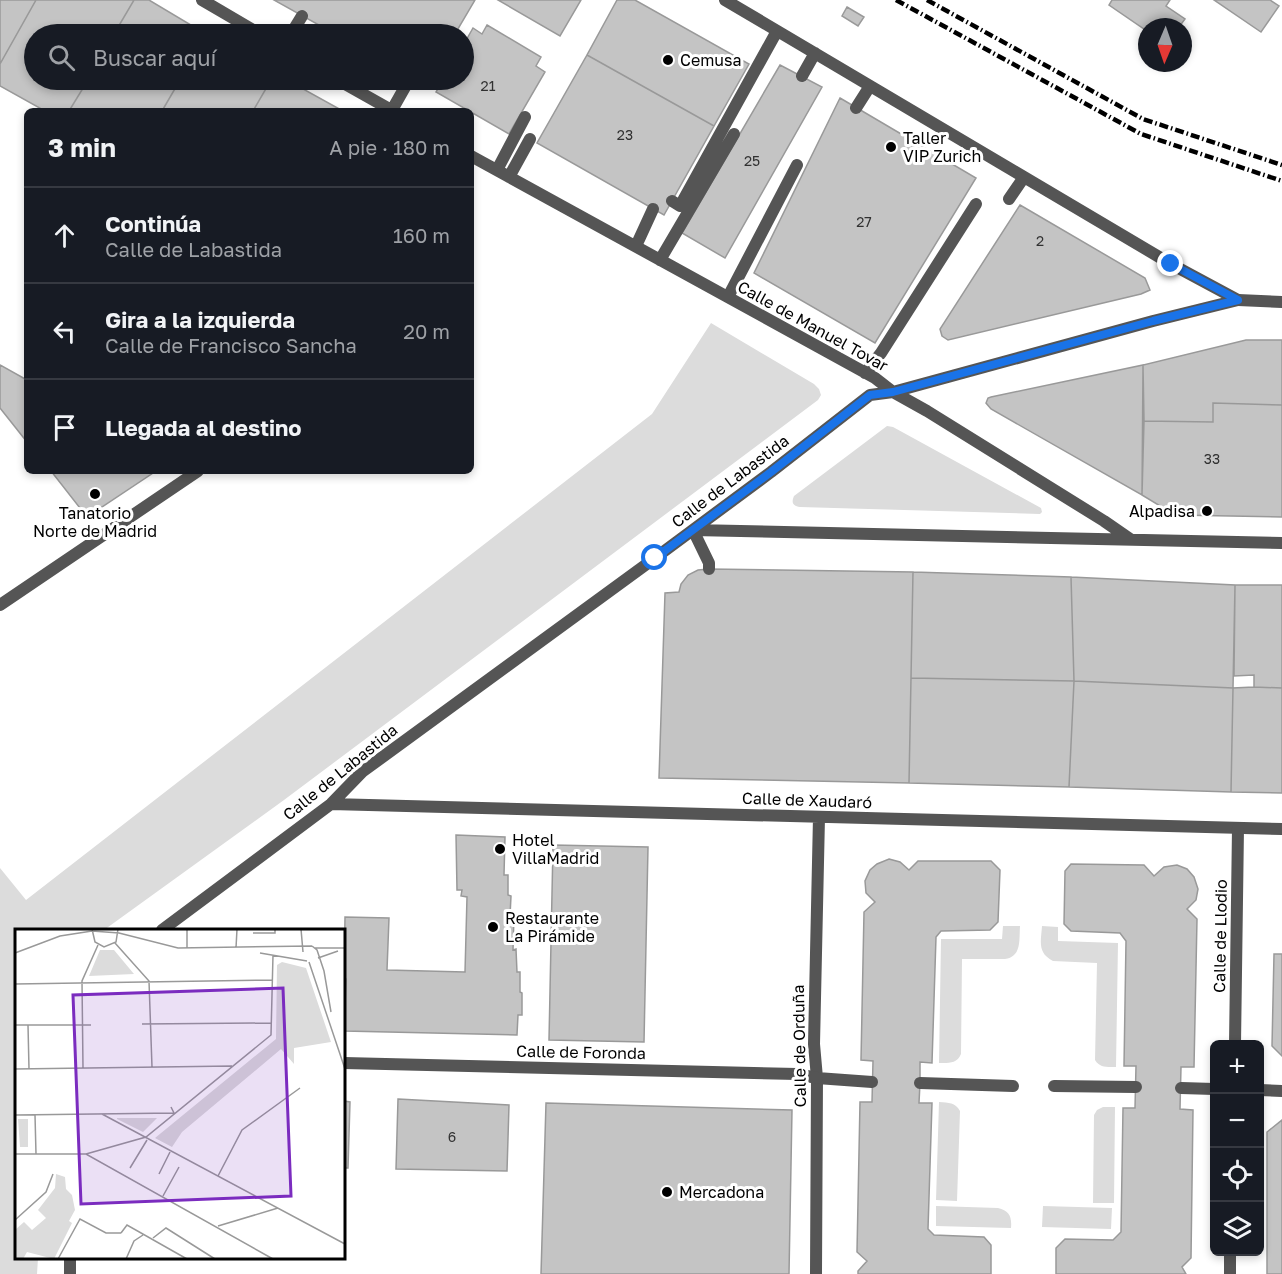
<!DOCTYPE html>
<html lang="es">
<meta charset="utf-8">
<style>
:root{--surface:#171b24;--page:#242831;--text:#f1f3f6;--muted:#9ea1a6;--line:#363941}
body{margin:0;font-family:"Golos Text",sans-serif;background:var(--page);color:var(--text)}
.controls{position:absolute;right:18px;bottom:18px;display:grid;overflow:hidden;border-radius:9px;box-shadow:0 3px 9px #0003}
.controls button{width:54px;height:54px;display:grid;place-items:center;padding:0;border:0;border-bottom:2px solid var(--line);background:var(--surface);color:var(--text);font:30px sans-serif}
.compass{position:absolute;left:1138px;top:18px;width:54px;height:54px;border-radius:50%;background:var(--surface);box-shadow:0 3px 9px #0003;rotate:182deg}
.stop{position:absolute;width:18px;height:18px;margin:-14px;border:4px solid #1a73e8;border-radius:50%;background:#fff}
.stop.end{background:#1a73e8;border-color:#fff;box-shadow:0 2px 6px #0008}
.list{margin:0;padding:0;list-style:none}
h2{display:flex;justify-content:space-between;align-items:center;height:78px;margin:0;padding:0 24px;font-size:26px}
h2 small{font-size:20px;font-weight:400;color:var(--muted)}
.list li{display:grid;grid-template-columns:39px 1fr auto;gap:18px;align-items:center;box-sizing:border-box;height:96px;padding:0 24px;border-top:2px solid var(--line)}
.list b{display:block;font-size:22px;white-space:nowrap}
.list p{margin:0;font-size:20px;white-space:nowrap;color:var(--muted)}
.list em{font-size:20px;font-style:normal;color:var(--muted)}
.icon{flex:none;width:33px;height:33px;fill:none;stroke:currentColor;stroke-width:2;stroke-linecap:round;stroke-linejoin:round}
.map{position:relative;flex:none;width:1282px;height:1274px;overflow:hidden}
.search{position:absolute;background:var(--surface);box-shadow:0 3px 9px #0003;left:24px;top:24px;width:450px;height:66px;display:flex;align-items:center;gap:15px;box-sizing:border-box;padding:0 21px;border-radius:33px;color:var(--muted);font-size:22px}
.panel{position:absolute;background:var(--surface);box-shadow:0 3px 9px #0003;left:24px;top:108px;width:450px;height:366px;border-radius:9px}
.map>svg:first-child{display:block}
.green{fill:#dcdcdc}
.building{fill:#c4c4c4;stroke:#999;stroke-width:1.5}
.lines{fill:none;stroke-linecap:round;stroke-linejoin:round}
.service{stroke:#555;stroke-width:12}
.minor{stroke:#555;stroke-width:12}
.rail{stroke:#000;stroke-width:4.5;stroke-dasharray:9 3 1.5 3;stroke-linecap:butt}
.route{stroke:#1a73e8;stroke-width:8}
.poi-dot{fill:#000;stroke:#fff;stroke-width:2}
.labels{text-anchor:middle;stroke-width:6;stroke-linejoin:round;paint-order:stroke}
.number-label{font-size:14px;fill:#313131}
.poi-label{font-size:16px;fill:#000;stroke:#fff;text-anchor:start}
.street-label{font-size:16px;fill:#000;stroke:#fff}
.inset-road{fill:none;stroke:#999;stroke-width:1.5}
.view{fill:#7b2cbf;fill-opacity:0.15;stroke:#7b2cbf;stroke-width:3}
.inset-edge{fill:none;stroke:#000;stroke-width:3}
</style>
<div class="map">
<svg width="1282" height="1274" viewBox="0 0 1282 1274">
<rect width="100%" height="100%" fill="#fff"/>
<path class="green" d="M711,323L814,384L819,389L821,395L818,400L284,800L104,930H16V1258H38L37,1274H0V868L26,900L652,414Z
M887,426L893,427L1041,508L1042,512L1040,514L800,507C793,506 791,503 794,496Z
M1003,926H1020C1019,940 1022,956 1005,959H962L961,1054C957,1064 948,1063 939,1063L941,939H1002Z
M1042,926L1058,927V941L1118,943L1116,1067C1107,1067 1100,1068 1095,1060L1097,963L1053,961C1037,953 1041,941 1042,926Z
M939,1102C949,1103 955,1102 960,1111L957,1201L936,1200Z
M1103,1107H1115L1114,1203H1093L1094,1115L1097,1110Z
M936,1206L998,1208C1009,1211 1012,1216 1011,1228L936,1226Z
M1043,1206L1112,1208L1111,1229L1042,1227Z"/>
<path class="building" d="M0,0H36L0,64Z
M36,0H134L114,34H34V80H88L69,111H45L0,86V64Z
M134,0H149L206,34H114Z
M274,0H475L455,34H335Z
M498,0H581L560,36Z
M617,0H635L749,64L714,126L587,55Z
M1112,0H1170L1166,6L1185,19L1179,27H1147V31L1109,5Z
M1214,0H1270L1279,6L1261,32Z
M847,7L864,17L858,26L842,16Z
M487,25L541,57L536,66L545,72L509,134L436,92L443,80H464V44L473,28L482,34Z
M587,55L714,126L664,215L537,143Z
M780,65L822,87L725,258L682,233Z
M88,80H180L162,111H69Z
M180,80H271L253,111H162Z
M271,80H287L343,111H253Z
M415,80H428L425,85Z
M840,98L976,178L875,343L754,273Z
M1020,205L1145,278L1150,290L1141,294L948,340L942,336L940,329Z
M1246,340H1282V405L1213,403V422L1144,421L1143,365Z
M0,365L27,380V442L0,408Z
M1143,365L1142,495L991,409L986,403L988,398L991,397Z
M1213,403L1282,405V517L1175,515L1142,495L1144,421L1213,422Z
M51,471H156L87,517Z
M709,569L913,572L909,783L659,778L665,593L679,592L681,584L688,575L698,570Z
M913,572L1071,577L1074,681L911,678Z
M1071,577L1235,585L1233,688L1074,681Z
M1235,585H1282V688L1254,687V675L1234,676Z
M911,678L1074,681L1069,787L909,783Z
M1074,681L1233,688L1231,792L1069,787Z
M1254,687L1282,688V793L1231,792L1233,688Z
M456,835L505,837L504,875H508V895L511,896L510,916L514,915L513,950L516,949L517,972H520V992L522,993V1015H518L517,1035L344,1031L346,979L344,978L345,917L389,918L387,970L465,972L467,897L461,896L462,890H457Z
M553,845L648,847L644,1042L549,1040Z
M889,859L900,862L909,870L918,861H991L1000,870L998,922L990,930L941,931L936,937L932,1063L920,1062V1083L919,1103H932L928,1229L934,1235L984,1237L991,1245V1274H858V1271L867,1261L857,1252L860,1102H872L873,1061L861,1060L864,912L875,902L866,893L865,881L870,870L877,864Z
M1071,864L1144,865L1154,876L1164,867L1177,865L1187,869L1194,877L1198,889L1196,900L1187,909L1197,919L1194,1067H1181L1180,1109L1193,1110L1191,1258L1182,1267L1186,1274H1056V1248L1065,1239L1113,1240L1121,1232L1123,1108H1135L1136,1066H1124L1126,941L1120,933L1071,931L1064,924L1065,871Z
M1274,954H1282V1056L1272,1046Z
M398,1099L509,1105L507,1171L396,1169Z
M344,1101L350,1102L348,1168H344Z
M546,1103L792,1110L789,1274H541Z
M1282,1120V1274H1267V1132Z"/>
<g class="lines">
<path class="service" d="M202,0L260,34
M725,0L1171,264L1238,300
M291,34L302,16
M802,76L815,53
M338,80L393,111
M856,108L870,86
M392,110L409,80
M471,156L875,378L893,392L927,411L1104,521L1130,539
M497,170L525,117
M509,177L530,139
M1009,199L1024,177
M672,201L680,206L777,31
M636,246L653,209
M660,260L734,134
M728,297L797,165
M865,373L881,353L976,204
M709,569V563L693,530L1282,543
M0,605L198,471
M331,804L1282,829
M162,930L331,804L362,772L655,558L771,472L870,395L893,392L1153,321L1238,300
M817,1078L872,1082
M920,1083L1013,1086
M1054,1086L1136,1087
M1181,1088L1214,1089
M1260,1090L1282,1091
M70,1274V1258
M816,1274L817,1078L814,1044L819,817"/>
<path class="minor" d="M1238,300L1282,302
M1235,1044L1238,828
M344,1063L797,1074L817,1078
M1230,1274V1252"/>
<path class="rail" d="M896,0L1141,134L1282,181
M927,0L1143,119L1282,165"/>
</g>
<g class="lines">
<path class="route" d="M655,558L771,472L870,395L893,392L1153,321L1238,300L1171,264"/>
</g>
<g class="poi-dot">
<circle cx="668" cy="60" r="6"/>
<circle cx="891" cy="147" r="6"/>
<circle cx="95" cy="494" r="6"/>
<circle cx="1207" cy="511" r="6"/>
<circle cx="500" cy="849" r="6"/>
<circle cx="493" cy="927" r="6"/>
<circle cx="667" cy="1192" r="6"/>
</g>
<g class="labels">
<g class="number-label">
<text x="488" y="91">21</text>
<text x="625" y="140">23</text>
<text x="752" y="166">25</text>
<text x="864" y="227">27</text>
<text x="1040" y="246">2</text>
<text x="1212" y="464">33</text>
<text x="452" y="1142">6</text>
</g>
<g class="poi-label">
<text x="680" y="66">Cemusa</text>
<text x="903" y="144">Taller<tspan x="903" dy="18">VIP Zurich</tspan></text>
<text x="1195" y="517" text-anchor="end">Alpadisa</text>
<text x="95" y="519" text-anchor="middle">Tanatorio<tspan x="95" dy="18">Norte de Madrid</tspan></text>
<text x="512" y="846">Hotel<tspan x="512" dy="18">VillaMadrid</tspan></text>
<text x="505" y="924">Restaurante<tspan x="505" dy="18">La Pirámide</tspan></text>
<text x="679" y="1198">Mercadona</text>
</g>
<g class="street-label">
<text transform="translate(813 326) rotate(29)" y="6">Calle de Manuel Tovar</text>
<text transform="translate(730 481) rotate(-37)" y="6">Calle de Labastida</text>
<text transform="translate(340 772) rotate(-39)" y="6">Calle de Labastida</text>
<text transform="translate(807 800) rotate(2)" y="6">Calle de Xaudaró</text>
<text transform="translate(1220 936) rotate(-89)" y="6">Calle de Llodio</text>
<text transform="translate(799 1046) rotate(-91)" y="6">Calle de Orduña</text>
<text transform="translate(581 1052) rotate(1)" y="6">Calle de Foronda</text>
</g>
</g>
<g transform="translate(15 929)">
<rect width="330" height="330" fill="#fff"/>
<path d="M85,21H99L119,45L74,47ZM267,33L291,39L316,113L279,119V135L266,120L167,203L157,218L140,209L261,110L262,36ZM142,189L128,203L102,190V189ZM3,190H13V218H5ZM41,245L50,248L51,260L57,266L60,281L54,292L57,294L39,330L12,323L8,330H0V301L9,293L17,301L31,289L23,281L40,259Z" fill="#dcdcdc"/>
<path class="inset-road" d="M77,0L80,13L89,18L101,13L103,0M172,0V19M286,0L288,23M238,4H260V0M100,14L134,52L137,138M297,17L302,21L309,42L316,83M221,19L222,0M300,19H330M0,24L45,7L77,2L104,4L163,19L297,17M245,24L292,32M303,29L323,22M294,33L330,140M0,55L257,51M127,95L257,94M0,96H76M13,96L14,140M68,139L67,52L83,16M0,140L217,137M87,185L330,315M0,186L159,184L156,178M20,186L21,225M0,225H71L258,330M71,225L131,208L256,106L258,26M115,239L132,211M144,245L155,223M203,247L227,201L285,159M148,267L164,238M0,291L31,263L38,245M203,297L263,279M106,304L112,296L172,330M138,309L151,299L200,330M43,330L65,290L91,304H106M111,330L119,312L128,306"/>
<path class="view" d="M268,59L276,267L66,275L58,66Z"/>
<rect width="330" height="330" class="inset-edge"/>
</g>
</svg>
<div class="controls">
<button>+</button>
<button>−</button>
<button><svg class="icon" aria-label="locate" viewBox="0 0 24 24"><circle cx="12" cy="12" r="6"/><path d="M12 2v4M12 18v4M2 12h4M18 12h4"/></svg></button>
<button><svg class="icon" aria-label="layers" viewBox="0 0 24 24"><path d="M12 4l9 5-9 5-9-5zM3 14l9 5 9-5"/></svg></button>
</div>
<svg class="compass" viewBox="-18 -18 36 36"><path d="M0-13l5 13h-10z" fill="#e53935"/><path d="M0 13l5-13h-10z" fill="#9ea1a6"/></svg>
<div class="stop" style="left:655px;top:558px"></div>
<div class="stop end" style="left:1171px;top:264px"></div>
<div class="search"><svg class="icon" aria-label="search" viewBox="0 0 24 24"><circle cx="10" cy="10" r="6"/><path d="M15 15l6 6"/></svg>Buscar aquí</div>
<section class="panel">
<h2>3 min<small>A pie · 180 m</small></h2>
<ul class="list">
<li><svg class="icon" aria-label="ahead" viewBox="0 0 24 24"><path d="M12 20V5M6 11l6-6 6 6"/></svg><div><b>Continúa</b><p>Calle de Labastida</p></div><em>160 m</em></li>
<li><svg class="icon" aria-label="left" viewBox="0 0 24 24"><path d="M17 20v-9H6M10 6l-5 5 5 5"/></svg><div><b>Gira a la izquierda</b><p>Calle de Francisco Sancha</p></div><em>20 m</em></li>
<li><svg class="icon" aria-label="arrive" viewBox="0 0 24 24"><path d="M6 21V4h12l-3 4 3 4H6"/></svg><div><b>Llegada al destino</b></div></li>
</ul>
</section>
</div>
